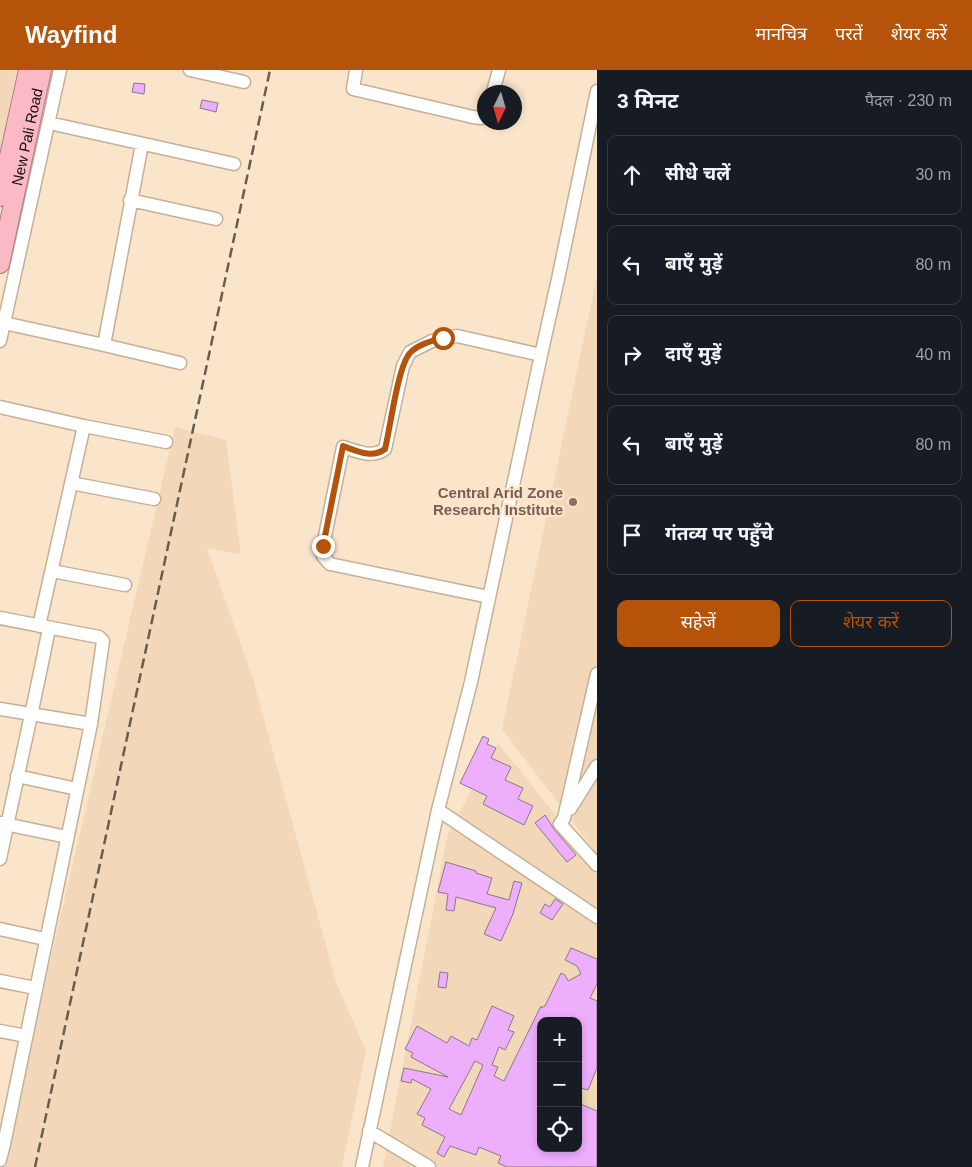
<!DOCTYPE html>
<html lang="hi">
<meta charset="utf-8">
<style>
:root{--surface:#171b24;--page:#242831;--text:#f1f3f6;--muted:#9ea1a6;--line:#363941;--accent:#b45309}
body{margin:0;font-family:Arial,"Noto Sans Devanagari",sans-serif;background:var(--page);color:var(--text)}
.controls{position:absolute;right:15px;bottom:15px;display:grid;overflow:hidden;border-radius:10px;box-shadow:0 2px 8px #0003}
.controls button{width:45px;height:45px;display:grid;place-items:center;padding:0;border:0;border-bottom:1px solid var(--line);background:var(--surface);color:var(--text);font:25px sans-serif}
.compass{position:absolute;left:477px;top:15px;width:45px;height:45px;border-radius:50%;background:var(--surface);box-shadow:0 2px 8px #0003;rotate:185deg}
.stop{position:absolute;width:15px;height:15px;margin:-11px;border:4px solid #b45309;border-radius:50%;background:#fff}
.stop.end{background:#b45309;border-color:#fff;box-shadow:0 1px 5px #0008}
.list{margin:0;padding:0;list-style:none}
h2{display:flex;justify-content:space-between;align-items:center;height:65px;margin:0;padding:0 20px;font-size:21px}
h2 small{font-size:16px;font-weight:400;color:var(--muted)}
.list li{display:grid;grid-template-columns:32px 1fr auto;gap:15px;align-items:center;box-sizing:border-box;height:80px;margin:0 10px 10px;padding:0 10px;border:1px solid var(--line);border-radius:10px}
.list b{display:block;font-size:19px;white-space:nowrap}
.list em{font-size:16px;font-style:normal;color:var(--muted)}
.actions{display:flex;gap:10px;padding:15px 20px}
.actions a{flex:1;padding:11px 0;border:1px solid var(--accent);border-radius:10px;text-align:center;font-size:18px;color:var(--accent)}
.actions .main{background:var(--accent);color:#fff}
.icon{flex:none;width:28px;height:28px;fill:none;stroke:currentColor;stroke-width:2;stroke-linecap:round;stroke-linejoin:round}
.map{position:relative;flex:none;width:597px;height:1097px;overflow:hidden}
header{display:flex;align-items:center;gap:30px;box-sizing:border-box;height:70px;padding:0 25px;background:var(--accent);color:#fff}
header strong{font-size:24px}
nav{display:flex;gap:28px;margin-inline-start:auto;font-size:18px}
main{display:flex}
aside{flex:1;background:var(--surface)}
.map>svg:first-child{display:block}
.built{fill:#f2d8b8;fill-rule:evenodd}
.building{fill:#edaefc;stroke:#8a778f;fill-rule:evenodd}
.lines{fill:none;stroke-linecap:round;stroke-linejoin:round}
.minor-casing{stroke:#c4b097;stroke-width:15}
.highway-casing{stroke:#aa7d82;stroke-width:20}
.minor{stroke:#fff;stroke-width:12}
.highway{stroke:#fab9c5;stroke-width:18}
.rail{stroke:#695d4e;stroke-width:2.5;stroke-dasharray:10 5;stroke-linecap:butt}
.route{stroke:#b45309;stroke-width:6}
.education-dot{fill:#8d6e63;stroke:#fae5cb;stroke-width:2}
.labels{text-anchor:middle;stroke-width:4.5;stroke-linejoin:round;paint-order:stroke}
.street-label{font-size:15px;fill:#150e06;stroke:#fae5cb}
.education-label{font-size:15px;font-weight:bold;fill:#785e54;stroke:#fae5cb;text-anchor:end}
</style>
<header>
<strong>Wayfind</strong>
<nav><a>मानचित्र</a><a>परतें</a><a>शेयर करें</a></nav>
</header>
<main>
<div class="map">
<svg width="597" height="1097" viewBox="0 0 597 1097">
<rect width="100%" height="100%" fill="#fae5cb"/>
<path class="built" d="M0,0H17L0,80Z
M597,205V784L502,659Z
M175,357L226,370L241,485L207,478L253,609L336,912L366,981L342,1097H2Z
M498,673L597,797V1097H383L448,763ZM541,951H578V1078H541Z"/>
<path class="building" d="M134,13L145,14L144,24L132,22Z
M202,30L218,33L216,42L200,38Z
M483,666L489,669L487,674L496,678L491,688L511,697L505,710L523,718L518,729L533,736L524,755L483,734L487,726L460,713Z
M545,745L554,759L576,785L567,792L535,753Z
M446,792L476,801V803L492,808L487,824L509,830L514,811L522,813L513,844L501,871L484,864L496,838L456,827L454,841L446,840L448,824L438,822Z
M555,829L563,834L552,850L540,843L545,834L550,837Z
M571,878L597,889V914L590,928L597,931V998L588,1020L578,1017V997L582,986L578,985V951H541V1078H578V1033L597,1041V1097H507L498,1093L501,1086L479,1077L476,1085L450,1076L444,1087L437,1083L445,1067L422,1055L425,1048L417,1044L431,1019L412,1009L411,1013L401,1011L404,998L448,1007L411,987L413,983L405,979L417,956L447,973L451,966L469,976L472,968L477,970L492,936L514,946L508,960L514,962L505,980L499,977L492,995L498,997L494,1006L504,1011L541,936V938L545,936L561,903L565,905L568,911L581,904L577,896L565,890ZM475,991L483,995L461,1045L449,1039Z
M440,902L448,903L446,918L438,917Z"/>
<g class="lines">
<g class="minor-casing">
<path id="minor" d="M190,0L244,12
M356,0L353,19L473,47L481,48L484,46
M493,22L499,0
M49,53L234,94
M130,130L216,149
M4,253L104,275L142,74
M0,271L60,0
M104,275L180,293
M0,337L84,356L166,372
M71,413L154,429
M52,501L125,515
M489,527L330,494L323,486V476L343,377C357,381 372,389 385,379L403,296L410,282L432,271L457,266L541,285
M0,548L99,567L103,571L91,654L4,1074L0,1073
M39,556L84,356
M597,604L564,748L560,754L597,795
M0,639L91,654
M17,706L77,719
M570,739L597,696
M438,740L597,847
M1,753L67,767
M0,789C16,712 34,635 49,558
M0,859L45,869
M0,911L35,918
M0,961L26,966
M369,1061L429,1097
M0,1090L4,1074
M362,1097L438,740L471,612L541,285L558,209L597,21"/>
</g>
<g class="highway-casing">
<g id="highway">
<path d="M0,127L28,0"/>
<path id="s1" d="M0,194L42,0"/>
</g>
</g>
<use href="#minor" class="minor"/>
<use href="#highway" class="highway"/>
<path class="rail" d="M35,1097L270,0"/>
</g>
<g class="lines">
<path class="route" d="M323,476L343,376C357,381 372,389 385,379C390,360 398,293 411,282C419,274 432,271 443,268"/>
</g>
<circle class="education-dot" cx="573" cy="432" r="5"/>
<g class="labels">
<g class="street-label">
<text dy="5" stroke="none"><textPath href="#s1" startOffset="130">New Pali Road</textPath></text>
</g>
<g class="education-label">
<text x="563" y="428">Central Arid Zone<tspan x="563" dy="17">Research Institute</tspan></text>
</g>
</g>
</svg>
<div class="controls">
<button>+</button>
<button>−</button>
<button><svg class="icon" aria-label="locate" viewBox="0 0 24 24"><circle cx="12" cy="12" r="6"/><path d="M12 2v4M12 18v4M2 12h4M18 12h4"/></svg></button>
</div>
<svg class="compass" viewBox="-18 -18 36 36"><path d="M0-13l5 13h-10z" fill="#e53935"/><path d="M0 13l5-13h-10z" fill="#9ea1a6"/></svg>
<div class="stop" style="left:443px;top:268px"></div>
<div class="stop end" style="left:323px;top:476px"></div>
</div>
<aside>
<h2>3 मिनट<small>पैदल · 230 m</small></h2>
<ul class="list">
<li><svg class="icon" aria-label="ahead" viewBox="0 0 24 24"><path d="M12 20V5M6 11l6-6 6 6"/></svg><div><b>सीधे चलें</b></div><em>30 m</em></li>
<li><svg class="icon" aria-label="left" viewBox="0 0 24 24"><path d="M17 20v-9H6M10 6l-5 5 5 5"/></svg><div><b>बाएँ मुड़ें</b></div><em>80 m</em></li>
<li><svg class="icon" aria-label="right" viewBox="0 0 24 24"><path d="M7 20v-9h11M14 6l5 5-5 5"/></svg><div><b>दाएँ मुड़ें</b></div><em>40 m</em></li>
<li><svg class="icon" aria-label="left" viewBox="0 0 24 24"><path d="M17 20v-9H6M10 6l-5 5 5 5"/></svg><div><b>बाएँ मुड़ें</b></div><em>80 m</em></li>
<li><svg class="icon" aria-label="arrive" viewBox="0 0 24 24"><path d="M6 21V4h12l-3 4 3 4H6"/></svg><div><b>गंतव्य पर पहुँचे</b></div></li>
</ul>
<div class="actions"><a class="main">सहेजें</a><a>शेयर करें</a></div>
</aside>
</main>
